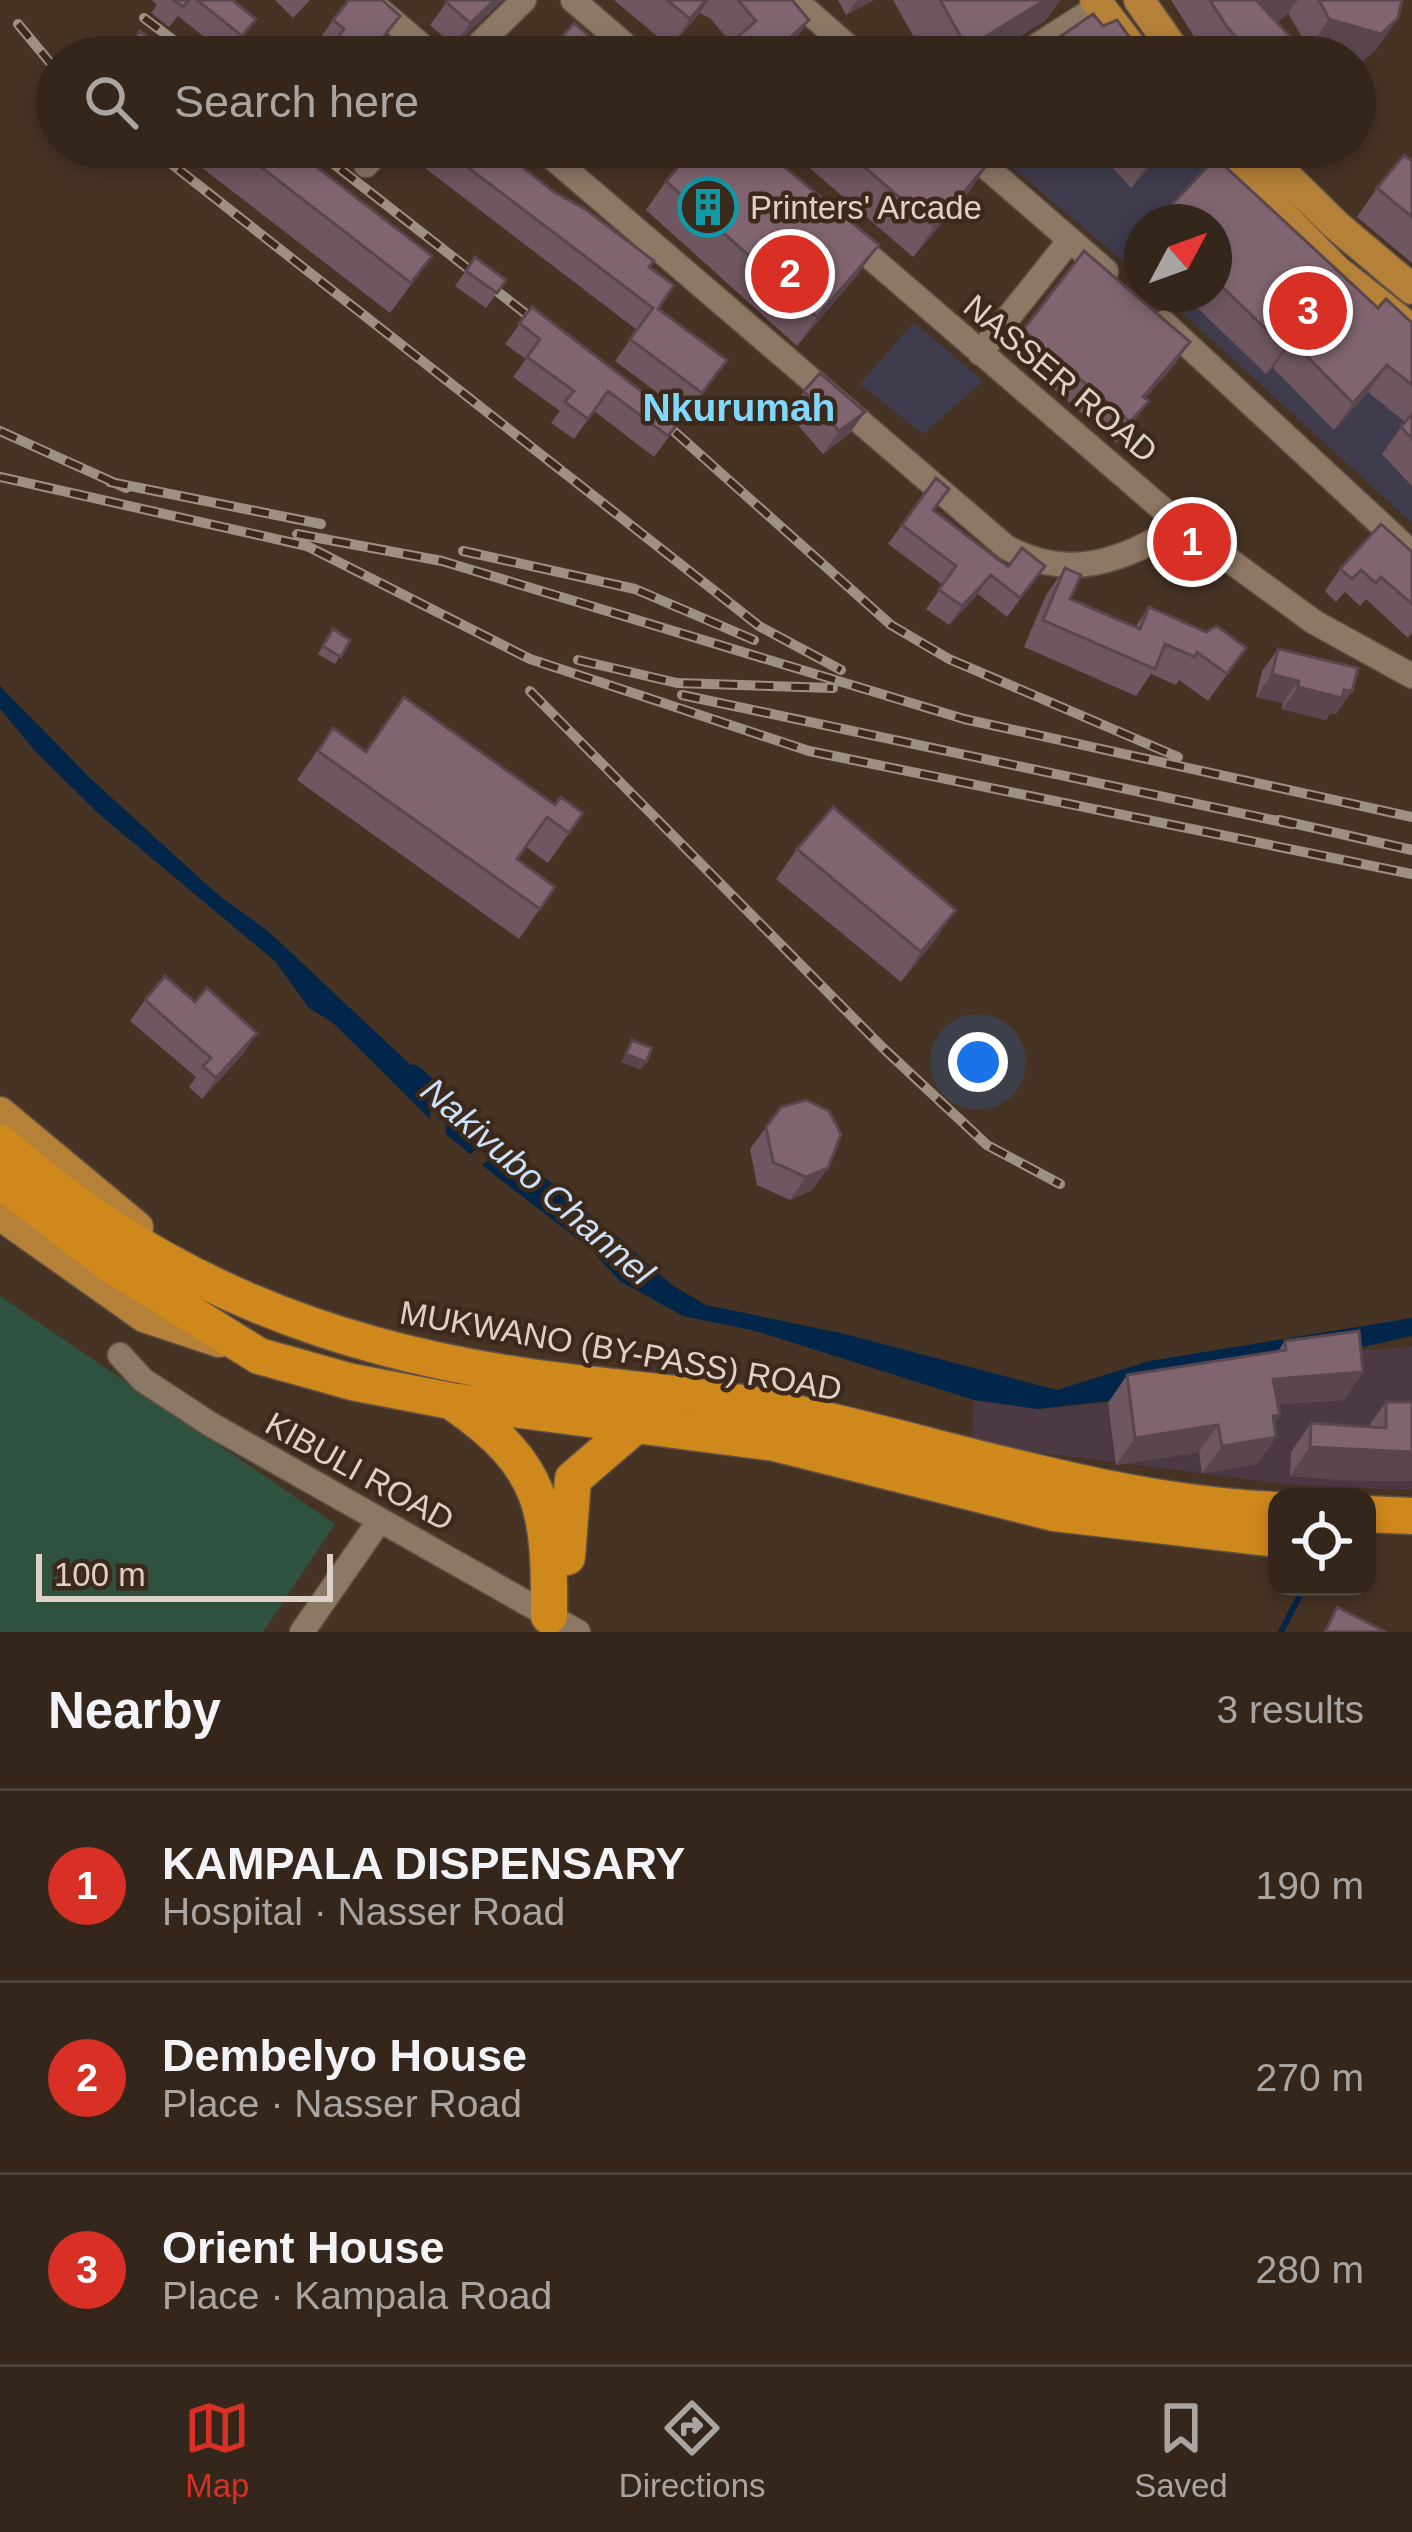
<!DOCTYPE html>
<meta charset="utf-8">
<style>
:root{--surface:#34261b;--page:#3f3228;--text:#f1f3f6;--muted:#a9a5a3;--line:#4e433a;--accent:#d93025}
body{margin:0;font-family:Arial,sans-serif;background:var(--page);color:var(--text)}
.controls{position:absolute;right:36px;bottom:36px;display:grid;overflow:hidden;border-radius:24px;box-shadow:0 6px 18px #0003}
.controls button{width:108px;height:108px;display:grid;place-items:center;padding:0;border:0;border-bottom:3px solid var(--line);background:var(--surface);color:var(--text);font:60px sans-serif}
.compass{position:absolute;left:1124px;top:204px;width:108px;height:108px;border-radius:50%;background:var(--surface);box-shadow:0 6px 18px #0003;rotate:49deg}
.scale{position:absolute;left:36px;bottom:30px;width:297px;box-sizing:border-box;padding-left:12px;border:6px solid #ddd1c8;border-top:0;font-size:33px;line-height:42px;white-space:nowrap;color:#ddd1c8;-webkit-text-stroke:9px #3c291a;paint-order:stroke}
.you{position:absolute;left:978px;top:1062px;width:42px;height:42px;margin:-30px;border:9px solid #fff;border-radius:50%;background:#1a73e8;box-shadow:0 0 0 18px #1a73e833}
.badge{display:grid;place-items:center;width:78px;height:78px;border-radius:50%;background:var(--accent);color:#fff;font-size:39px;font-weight:700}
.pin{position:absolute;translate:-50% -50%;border:6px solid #fff;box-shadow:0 3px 12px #0006}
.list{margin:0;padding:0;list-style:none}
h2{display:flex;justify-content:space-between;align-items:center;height:156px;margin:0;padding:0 48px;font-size:51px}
h2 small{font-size:39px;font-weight:400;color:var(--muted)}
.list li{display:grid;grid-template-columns:78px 1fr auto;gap:36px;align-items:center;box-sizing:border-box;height:192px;padding:0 48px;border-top:3px solid var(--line)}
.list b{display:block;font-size:45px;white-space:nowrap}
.list p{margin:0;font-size:39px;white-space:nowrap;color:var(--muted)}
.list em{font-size:39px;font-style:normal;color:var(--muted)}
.icon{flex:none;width:66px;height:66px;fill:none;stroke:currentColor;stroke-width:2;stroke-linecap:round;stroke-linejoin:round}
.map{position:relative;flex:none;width:1412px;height:1632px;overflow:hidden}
.search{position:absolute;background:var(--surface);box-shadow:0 6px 18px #0003;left:36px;right:36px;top:36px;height:132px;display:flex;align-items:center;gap:30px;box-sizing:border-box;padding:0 42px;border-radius:66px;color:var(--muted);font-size:45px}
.sheet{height:732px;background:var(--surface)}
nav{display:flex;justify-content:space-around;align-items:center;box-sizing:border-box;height:168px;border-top:3px solid var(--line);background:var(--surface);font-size:33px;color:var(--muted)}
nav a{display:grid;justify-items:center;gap:6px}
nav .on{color:var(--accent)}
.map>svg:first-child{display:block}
.commercial{fill:#403c4e}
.industrial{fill:#4b3944}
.green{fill:#2f5240}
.water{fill:#02264a}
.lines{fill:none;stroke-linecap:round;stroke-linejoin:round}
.stream{stroke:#02264a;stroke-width:6}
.canal{stroke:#02264a;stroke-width:21}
.minor-casing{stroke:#615144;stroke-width:27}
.major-casing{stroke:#615144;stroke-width:33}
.highway-casing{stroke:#615144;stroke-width:39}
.minor{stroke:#8d7765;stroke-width:24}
.major{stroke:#b58139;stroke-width:30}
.highway{stroke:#cf881c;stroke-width:36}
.rail-casing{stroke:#9f9084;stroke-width:10}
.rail{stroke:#3c291a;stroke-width:6;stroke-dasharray:18;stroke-linecap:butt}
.wall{fill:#6e5760}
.shaded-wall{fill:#5a474e}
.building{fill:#806570;stroke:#5a474e;stroke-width:3}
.labels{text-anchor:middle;stroke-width:9;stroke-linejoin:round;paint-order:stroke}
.poi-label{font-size:33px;fill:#ddd1c8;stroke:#3c291a;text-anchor:start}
.street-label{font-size:33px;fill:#ddd1c8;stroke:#3c291a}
.water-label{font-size:36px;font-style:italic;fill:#cbe1fb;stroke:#3c291a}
.quarter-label{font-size:39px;font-weight:bold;fill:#81d8fe;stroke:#3c291a}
</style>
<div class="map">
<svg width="1412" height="1632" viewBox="0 0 1412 1632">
<rect width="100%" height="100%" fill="#463324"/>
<path class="commercial" d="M988,147H1203L1412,347V523L1162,294H1214V222H1142V277Z
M914,322L983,381L923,434L860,384Z"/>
<path class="industrial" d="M1412,1347V1490L1293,1485L972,1444L974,1400L1038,1409L1108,1403L1363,1350Z"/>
<path class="green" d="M0,1296L335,1524L263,1632H0Z"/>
<path class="water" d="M0,686L91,779L217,894L268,931L432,1085L430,1119L332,1022L309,1008L275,961L100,815L36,752L0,709Z
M445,1096L494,1136L470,1154L446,1134Z
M506,1146L596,1219L580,1241L482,1165Z
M612,1232L672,1285L706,1305L845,1334L1057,1390L1149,1361L1412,1318V1336L1126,1399L1038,1409L974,1400L756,1331L683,1316L620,1281L594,1253Z"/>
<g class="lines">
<path class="stream" d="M1281,1632L1304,1587"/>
<path class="canal" d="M413,1075L519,1170
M569,1215L624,1260"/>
<g class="minor-casing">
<path id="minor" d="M368,0L435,57
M573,0L639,57
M795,0L860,57
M466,57L524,0
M1019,57L1099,6
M540,147L1006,547C1068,582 1124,561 1181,525
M963,147L1106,271
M366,165L383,147
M847,237L1181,525L1314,622L1412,676
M1164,323L1412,553
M980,353L1070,240
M120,1355L143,1380L210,1424L578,1632
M302,1632L380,1520"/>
</g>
<g class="major-casing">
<path id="major" d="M1095,0L1139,57
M1139,0L1179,57
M1217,147L1336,270L1412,330
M1257,147L1337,226L1412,289
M0,1112L138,1227
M0,1215L144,1317L219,1342"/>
</g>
<g class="highway-casing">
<path id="highway" d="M0,1143C156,1281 332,1350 538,1378C619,1389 701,1394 781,1410C946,1445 1107,1503 1277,1510
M0,1180L109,1263L259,1356L352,1382L451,1401L775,1443L1054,1513L1277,1539
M455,1404C545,1466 550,1511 549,1616
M1367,1514L1412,1516
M567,1557L573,1479L637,1424"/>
</g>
<use href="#minor" class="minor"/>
<use href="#major" class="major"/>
<use href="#highway" class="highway"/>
<g class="rail-casing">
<path id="rail" d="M144,18L196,57
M18,24L57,71
M150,147L759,626L841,670
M312,147L553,335
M648,408L891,625L949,659L1178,757
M0,431L126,488
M0,477L307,546L530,659L809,751L1412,874
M110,482L321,524
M297,534L442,561L964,719L1412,817
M463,551L635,589L754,640
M578,660L677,683L833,688
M530,691L883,1048L987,1145L1060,1184
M682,695L1292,824
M1279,820L1412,850"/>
</g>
<use href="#rail" class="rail"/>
</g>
<path class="wall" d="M152,0H232L256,19L228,56L178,16L169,27L151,13L157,5Z
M275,0H310L293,18Z
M448,0H503L454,46L430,25Z
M614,0H792L809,20L790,47L780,57H719L731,43L711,19L700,13L670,47Z
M838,0H874L846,15Z
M893,0H1060L1046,20L987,57H925Z
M1171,0H1402L1398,18L1377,48L1360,64L1309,49L1288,13L1277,23L1309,57H1207Z
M400,16L370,57H324L329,49L318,41L333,20Z
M175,147H291L432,256L390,313Z
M422,147H497L649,267L658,309L727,360L687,415L615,361L637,330L413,159Z
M574,147H604L591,162Z
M818,147H978L971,189L913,257L805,164Z
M1116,147H1169L1131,188L1106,160Z
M1412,161V263L1357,217L1377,188Z
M666,181L859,273L797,346L646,210Z
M1214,222L1378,308L1412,323V486L1382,454L1405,422L1368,392L1334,430L1273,368L1266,374L1183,294H1214Z
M1142,240V255L1136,249Z
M475,257L506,280L486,308L455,286Z
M532,307L680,421L654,457L594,411L574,439L551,423L560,411L513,377L526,359L505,344Z
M1023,330L1176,363L1145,398L1149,401L1116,443L1009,350Z
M804,391L865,412L849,434L823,454L788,414Z
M936,478L934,511L1008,567L1045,566L1007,617L978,594L949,625L926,609L943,585L888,544Z
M1412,552V633L1408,638L1366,599L1360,606L1345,592L1336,602L1325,591L1340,569Z
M1065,568L1070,599L1135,627L1149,607L1246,648L1208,701L1179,680L1176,685L1151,674L1136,696L1024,647L1046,595Z
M333,629L350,640L335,664L318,654Z
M1278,649L1352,691L1336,714L1331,713L1326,720L1282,709L1283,703L1256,697L1262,671Z
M333,728L366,752L583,813L548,863L526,847L517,860L555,887L519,939L297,780Z
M797,849L935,940L901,982L776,879Z
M145,1000L195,1002L257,1033L243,1054L202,1099L189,1087L196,1077L130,1021Z
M781,1107L812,1190L790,1200L757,1185L750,1149Z
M1285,1341L1363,1372L1344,1400L1278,1404L1280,1415L1274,1423L1276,1437L1257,1464L1202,1473L1199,1452L1116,1465L1108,1403L1127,1375L1278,1351Z
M1386,1402H1412V1481L1342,1480L1290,1476L1291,1452L1311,1423L1368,1427Z"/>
<path class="shaded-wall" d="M495,0H503L454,46L470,23Z
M706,0H709L700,13L670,47L690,19Z
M857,0H874L846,15Z
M1045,0H1060L1046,20L987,57H961L967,48Z
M1214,0H1298L1288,13L1274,26Z
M1398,18L1377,48L1360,64L1355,62V57H1337L1309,49L1329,19Z
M809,20L790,47L780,57H769Z
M1163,147H1169L1131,188L1152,158Z
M992,159L971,189L913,257L934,227Z
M879,245L859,273L797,346L817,317Z
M1292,341L1273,368L1266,374L1285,347Z
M1190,342L1176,363L1129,417L1143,397Z
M1387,365L1368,392L1334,430L1353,403Z
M1149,401L1134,422L1116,443L1130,422Z
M865,412L849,434L823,454L839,431Z
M991,575L978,594L949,625L962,606Z
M1272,674L1299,681L1283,703L1256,697Z
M1298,687L1344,690L1352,691L1336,714L1331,713L1326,720L1282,709Z
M956,910L935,940L901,982L921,952Z
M257,1033L243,1054L202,1099L216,1078Z
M626,1054L646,1062L641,1070L621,1062Z
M828,1168L812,1190L790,1200L806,1177Z
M1363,1372L1344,1400L1254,1406L1273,1379Z
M1280,1415L1263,1439L1276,1437L1257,1464L1202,1473L1222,1446L1273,1416Z
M1218,1425L1199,1452L1116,1465L1135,1438Z
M1310,1447L1412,1452V1481L1342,1480L1290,1476Z"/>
<path class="building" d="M174,0H189L183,7Z
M197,0H232L256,19L242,36Z
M349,0H382L400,16L372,51L365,45L358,54L337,38L344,29L333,20Z
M448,0H495L470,23L446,2Z
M667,0H706L690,19Z
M738,0H792L809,20L769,57H732L725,48L756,21Z
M940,0H1045L967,48Z
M1210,0H1256L1309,57H1255L1227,27Z
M1319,0H1402L1398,18L1381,34L1329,19Z
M1093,14L1103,26L1117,20L1144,57H1031Z
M574,23L614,57H544Z
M140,31L175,57H120Z
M235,147H291L432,256L411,283Z
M441,147H497L554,192L585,209L654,261L649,267L674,285L658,309L727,360L702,393L630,339L653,308Z
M695,147H760L879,245L817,317L666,181Z
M841,147H978L992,159L934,227Z
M1142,147H1163L1152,158Z
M1404,155L1412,161V217L1377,188Z
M1216,158L1378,308L1386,299L1412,323V385L1387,365L1353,403L1292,341L1285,347L1214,279V222H1155Z
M1084,251L1190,342L1143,397L1149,401L1130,422L1023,330Z
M475,257L506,280L497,293L466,271Z
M532,307L680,421L668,436L608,391L588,419L565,402L574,391L527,357L540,339L519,323Z
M820,373L865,412L839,431L804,391Z
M1412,414V439L1401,427Z
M936,478L949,489L933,510L1008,567L1022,548L1045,566L1020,598L991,575L962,606L939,590L956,566L902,525Z
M1381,524L1412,552V604L1381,577L1376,583L1361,570L1352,579L1340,569Z
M1065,568L1081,575L1070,599L1140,629L1149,607L1206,632L1217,626L1246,648L1227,674L1197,652L1195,657L1165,644L1155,669L1043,620Z
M333,629L350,640L341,657L323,646Z
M1278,649L1358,668L1352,691L1344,690L1342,698L1298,687L1299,681L1272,674Z
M404,697L555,805L561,797L583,813L569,833L547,817L517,859L555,887L540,909L318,751L333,728L366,752Z
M833,807L956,910L921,952L797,849Z
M165,976L195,1002L207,988L257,1033L216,1078L203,1066L211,1058L145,1000Z
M632,1040L652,1048L646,1062L626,1054Z
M806,1100L829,1111L841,1134L828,1168L806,1177L773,1162L766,1127L781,1107Z
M1359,1331L1363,1372L1273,1379L1280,1415L1273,1416L1276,1437L1222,1446L1218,1425L1135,1438L1127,1375L1286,1350L1285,1341Z
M1386,1402H1412V1452L1310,1447L1311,1423L1386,1428Z
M1337,1607L1386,1632H1325Z"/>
<defs>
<g id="building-ring" transform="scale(3)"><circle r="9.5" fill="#3c291a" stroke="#0f9aa8" stroke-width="1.5"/><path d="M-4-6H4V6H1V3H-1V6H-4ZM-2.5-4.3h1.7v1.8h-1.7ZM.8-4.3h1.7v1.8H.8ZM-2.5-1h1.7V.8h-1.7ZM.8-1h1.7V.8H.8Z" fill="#0f9aa8"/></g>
</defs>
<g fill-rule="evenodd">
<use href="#building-ring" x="708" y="207"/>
</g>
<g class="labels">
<g class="poi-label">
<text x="750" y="219">Printers' Arcade</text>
</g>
<g class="street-label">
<text transform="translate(1061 378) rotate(40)" y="12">NASSER ROAD</text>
<text transform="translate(621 1350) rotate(10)" y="12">MUKWANO (BY-PASS) ROAD</text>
<text transform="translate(360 1471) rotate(29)" y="12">KIBULI ROAD</text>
</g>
<g class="water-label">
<text transform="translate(538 1181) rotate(41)" y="13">Nakivubo Channel</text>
</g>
<g class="quarter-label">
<text x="739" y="421">Nkurumah</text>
</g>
</g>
</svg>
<div class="controls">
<button><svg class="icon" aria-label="locate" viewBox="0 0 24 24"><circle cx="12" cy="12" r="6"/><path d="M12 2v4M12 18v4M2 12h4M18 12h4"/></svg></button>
</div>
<svg class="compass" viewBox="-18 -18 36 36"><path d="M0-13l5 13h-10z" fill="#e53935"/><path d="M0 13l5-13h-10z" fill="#a9a5a3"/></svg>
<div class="scale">100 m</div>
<div class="you"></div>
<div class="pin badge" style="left:1192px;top:542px">1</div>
<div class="pin badge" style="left:790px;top:274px">2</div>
<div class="pin badge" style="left:1308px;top:311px">3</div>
<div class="search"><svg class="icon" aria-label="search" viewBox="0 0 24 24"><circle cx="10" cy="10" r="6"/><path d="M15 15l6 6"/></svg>Search here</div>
</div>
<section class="sheet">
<h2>Nearby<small>3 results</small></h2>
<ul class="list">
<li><span class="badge">1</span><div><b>KAMPALA DISPENSARY</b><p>Hospital · Nasser Road</p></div><em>190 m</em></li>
<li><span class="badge">2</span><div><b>Dembelyo House</b><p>Place · Nasser Road</p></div><em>270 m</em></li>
<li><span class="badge">3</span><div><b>Orient House</b><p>Place · Kampala Road</p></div><em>280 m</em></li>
</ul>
</section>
<nav>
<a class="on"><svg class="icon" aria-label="map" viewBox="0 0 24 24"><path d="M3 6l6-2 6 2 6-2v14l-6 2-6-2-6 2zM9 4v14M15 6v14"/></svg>Map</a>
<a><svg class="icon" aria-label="directions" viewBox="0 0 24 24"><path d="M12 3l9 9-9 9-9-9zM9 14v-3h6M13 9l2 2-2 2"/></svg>Directions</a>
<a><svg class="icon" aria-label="saved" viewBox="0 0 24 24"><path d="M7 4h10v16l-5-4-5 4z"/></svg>Saved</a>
</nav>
